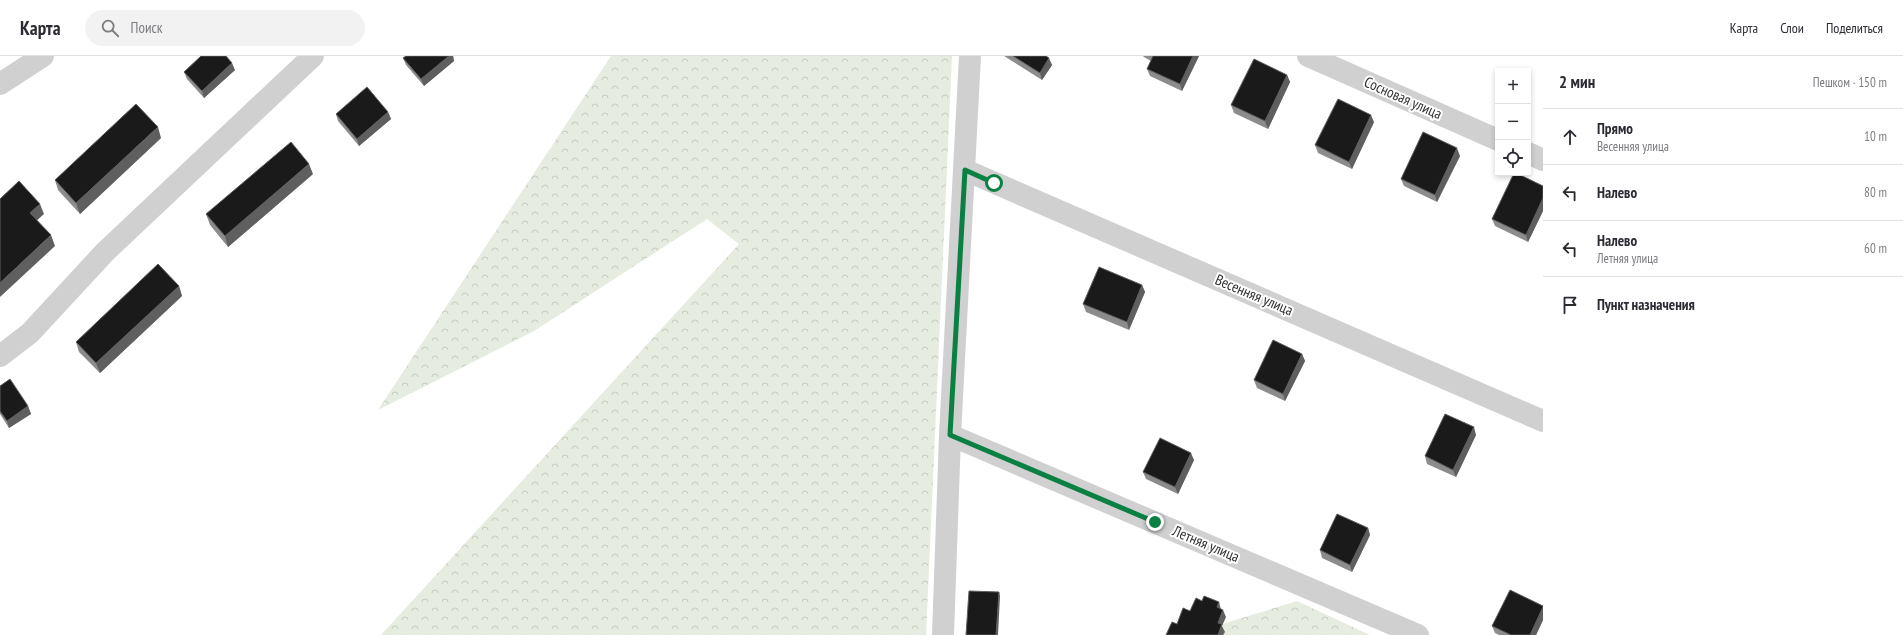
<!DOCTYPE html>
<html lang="ru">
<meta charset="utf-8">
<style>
:root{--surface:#fff;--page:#f2f2f3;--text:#2b2b33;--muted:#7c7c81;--line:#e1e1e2}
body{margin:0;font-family:"PT Sans Narrow",sans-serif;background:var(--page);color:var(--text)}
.controls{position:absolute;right:12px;top:12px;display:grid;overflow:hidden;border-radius:0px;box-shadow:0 2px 6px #0003}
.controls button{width:36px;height:36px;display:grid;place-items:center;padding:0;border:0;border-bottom:1px solid var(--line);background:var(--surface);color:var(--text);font:20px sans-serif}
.stop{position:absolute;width:12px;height:12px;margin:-9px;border:3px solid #0b8043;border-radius:50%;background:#fff}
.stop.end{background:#0b8043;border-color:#fff;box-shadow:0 1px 4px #0008}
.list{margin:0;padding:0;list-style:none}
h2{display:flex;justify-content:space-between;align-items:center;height:52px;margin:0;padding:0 16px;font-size:17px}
h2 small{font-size:13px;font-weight:400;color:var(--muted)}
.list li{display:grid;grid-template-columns:26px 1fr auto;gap:12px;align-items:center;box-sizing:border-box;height:56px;padding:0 16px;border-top:1px solid var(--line)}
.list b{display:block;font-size:15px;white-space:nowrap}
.list p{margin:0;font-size:13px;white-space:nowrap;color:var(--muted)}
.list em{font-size:13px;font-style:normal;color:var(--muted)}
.icon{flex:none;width:22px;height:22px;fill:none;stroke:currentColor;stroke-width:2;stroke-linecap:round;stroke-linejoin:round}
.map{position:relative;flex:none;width:1543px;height:579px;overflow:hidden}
header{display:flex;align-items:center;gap:24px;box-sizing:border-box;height:56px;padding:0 20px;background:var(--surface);border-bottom:1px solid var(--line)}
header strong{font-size:19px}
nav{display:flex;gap:22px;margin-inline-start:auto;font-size:14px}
.search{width:280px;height:36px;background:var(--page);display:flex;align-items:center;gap:10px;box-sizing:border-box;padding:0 14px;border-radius:22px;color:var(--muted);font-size:15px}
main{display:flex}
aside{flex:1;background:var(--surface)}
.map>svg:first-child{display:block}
.forest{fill:url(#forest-crowns)}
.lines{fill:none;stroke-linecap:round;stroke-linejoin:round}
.minor{stroke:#d0d0d0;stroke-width:22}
.wall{fill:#8c8c8c}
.shaded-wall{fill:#5f5f5f}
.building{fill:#1a1a1a;stroke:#5f5f5f}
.route{stroke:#0b8043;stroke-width:5}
.labels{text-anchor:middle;stroke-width:4;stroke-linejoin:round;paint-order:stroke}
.street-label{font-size:15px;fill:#333;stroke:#fff}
</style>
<header>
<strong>Карта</strong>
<div class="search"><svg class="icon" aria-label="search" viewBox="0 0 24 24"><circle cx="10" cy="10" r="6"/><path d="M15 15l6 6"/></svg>Поиск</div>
<nav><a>Карта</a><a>Слои</a><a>Поделиться</a></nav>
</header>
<main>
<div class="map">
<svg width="1543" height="579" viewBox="0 0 1543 579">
<defs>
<pattern id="forest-crowns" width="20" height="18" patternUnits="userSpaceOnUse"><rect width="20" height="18" fill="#e6ecdf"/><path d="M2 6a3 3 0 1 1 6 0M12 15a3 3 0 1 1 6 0" fill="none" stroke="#c6cbc0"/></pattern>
</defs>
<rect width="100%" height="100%" fill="#fff"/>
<path class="forest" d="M611,0H952L926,579H381L739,188L707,163L534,275L378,354Z
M1297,545L1370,579H1186Z"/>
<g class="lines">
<path class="minor" d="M1308,0L1498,84
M0,28L43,0
M1528,97L1543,104
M965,114L1543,365
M0,300L30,277L105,196L313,0
M950,379L1418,579
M943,579L950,379L970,0"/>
</g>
<path class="wall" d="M406,0H453L454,5L424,30L406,9L403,2Z
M1004,0H1046L1052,9L1042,24Z
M1143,0H1199L1182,35L1150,20L1147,13L1151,5L1144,1Z
M235,14L204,42L187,23L184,16Z
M1287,19L1290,26L1268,73L1234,57L1231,49Z
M388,56L391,63L359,90L338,65L336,58Z
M1374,66L1352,113L1318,97L1315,89Z
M161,82L80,158L58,134L55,124Z
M1460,100L1437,146L1404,130L1401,123Z
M313,118L228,191L210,169L206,158Z
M1543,130V155L1528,186L1495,170L1492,163Z
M1142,229L1145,236L1129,274L1086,256L1083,248Z
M179,230L182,240L100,317L79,296L76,286Z
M1302,298L1305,305L1285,345L1257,332L1254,324Z
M0,330L28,350L31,358L9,372L0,358Z
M1476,379L1456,421L1427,408L1425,400Z
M1194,404L1178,438L1146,423L1143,416Z
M1368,472L1370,479L1352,516L1322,502L1320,494Z
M1543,550V564L1536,579H1499L1495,577L1492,570Z"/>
<path class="shaded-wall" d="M449,0H453L454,5L424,30L421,23Z
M1193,0H1199L1182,35L1180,28Z
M1049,2L1052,9L1042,24L1040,17Z
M232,7L235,14L204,42L202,35Z
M1287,19L1290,26L1268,73L1265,65Z
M388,56L391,63L359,90L357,83Z
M1371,59L1374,66L1352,113L1349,106Z
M158,71L161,82L80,158L76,147Z
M1457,92L1460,100L1437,146L1435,139Z
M309,108L313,118L228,191L225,180Z
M1543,142V155L1528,186L1526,179Z
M40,148L44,158L34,167L30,157Z
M51,179L55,190L0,241V227Z
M1142,229L1145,236L1129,274L1127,266Z
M179,230L182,240L100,317L96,307Z
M1302,298L1305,305L1285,345L1283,338Z
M28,350L31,358L9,372L7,365Z
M1474,371L1476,379L1456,421L1453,414Z
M1191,397L1194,404L1178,438L1175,431Z
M1368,472L1370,479L1352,516L1350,509Z
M999,536L1000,540L998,579H996Z
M1219,546L1221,554L1217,551Z
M1543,551V564L1536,579H1530Z
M1223,554L1226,561L1222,570L1225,576L1223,579H1218V567Z"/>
<path class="building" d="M201,0H226L232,7L202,35L184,16Z
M406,0H449L421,23L403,2Z
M1013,0H1046L1049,2L1040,17Z
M1153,0H1193L1180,28L1147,13Z
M1254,3L1287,19L1265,65L1231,49Z
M367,31L388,56L357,83L336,58Z
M1338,43L1371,59L1349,106L1315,89Z
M136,48L158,71L76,147L55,124Z
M1423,76L1457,92L1435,139L1401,123Z
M291,86L309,108L225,180L206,158Z
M1514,117H1516L1543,130V142L1526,179L1492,163Z
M19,125L40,148L30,157L51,179L0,227V143Z
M158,208L179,230L96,307L76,286Z
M1099,211L1142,229L1127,266L1083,248Z
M1273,284L1302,298L1283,338L1254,324Z
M10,323L28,350L7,365L0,355V330Z
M1445,358L1474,371L1453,414L1425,400Z
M1160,382L1191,397L1175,431L1143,416Z
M1337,458L1368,472L1350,509L1320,494Z
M1510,534L1543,550V551L1530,579H1511L1492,570Z
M969,535L999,536L996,579H966Z
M1204,540L1219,546L1217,551L1223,554L1218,567L1222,568L1218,579H1166L1172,566L1177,568L1183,552L1190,555L1196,542L1202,545Z"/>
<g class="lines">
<path class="route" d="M994,127L965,114L950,379L1155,466"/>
</g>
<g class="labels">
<g class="street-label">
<text transform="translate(1403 42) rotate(24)" y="5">Сосновая улица</text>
<text transform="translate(1254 239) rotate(23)" y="5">Весенняя улица</text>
<text transform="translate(1206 488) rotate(23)" y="5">Летняя улица</text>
</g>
</g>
</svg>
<div class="controls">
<button>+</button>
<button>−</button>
<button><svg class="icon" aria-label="locate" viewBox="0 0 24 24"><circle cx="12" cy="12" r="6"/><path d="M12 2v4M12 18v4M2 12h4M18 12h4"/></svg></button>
</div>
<div class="stop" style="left:994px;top:127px"></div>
<div class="stop end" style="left:1155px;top:466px"></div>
</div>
<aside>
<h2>2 мин<small>Пешком · 150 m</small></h2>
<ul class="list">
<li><svg class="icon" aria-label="ahead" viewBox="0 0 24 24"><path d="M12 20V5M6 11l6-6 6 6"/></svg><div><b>Прямо</b><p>Весенняя улица</p></div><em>10 m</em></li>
<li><svg class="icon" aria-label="left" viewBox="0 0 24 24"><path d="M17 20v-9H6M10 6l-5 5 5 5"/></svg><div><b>Налево</b></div><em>80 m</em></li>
<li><svg class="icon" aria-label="left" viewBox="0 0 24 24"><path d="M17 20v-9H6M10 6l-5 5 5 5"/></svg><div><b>Налево</b><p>Летняя улица</p></div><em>60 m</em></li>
<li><svg class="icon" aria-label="arrive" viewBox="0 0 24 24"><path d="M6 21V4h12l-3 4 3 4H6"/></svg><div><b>Пункт назначения</b></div></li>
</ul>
</aside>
</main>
